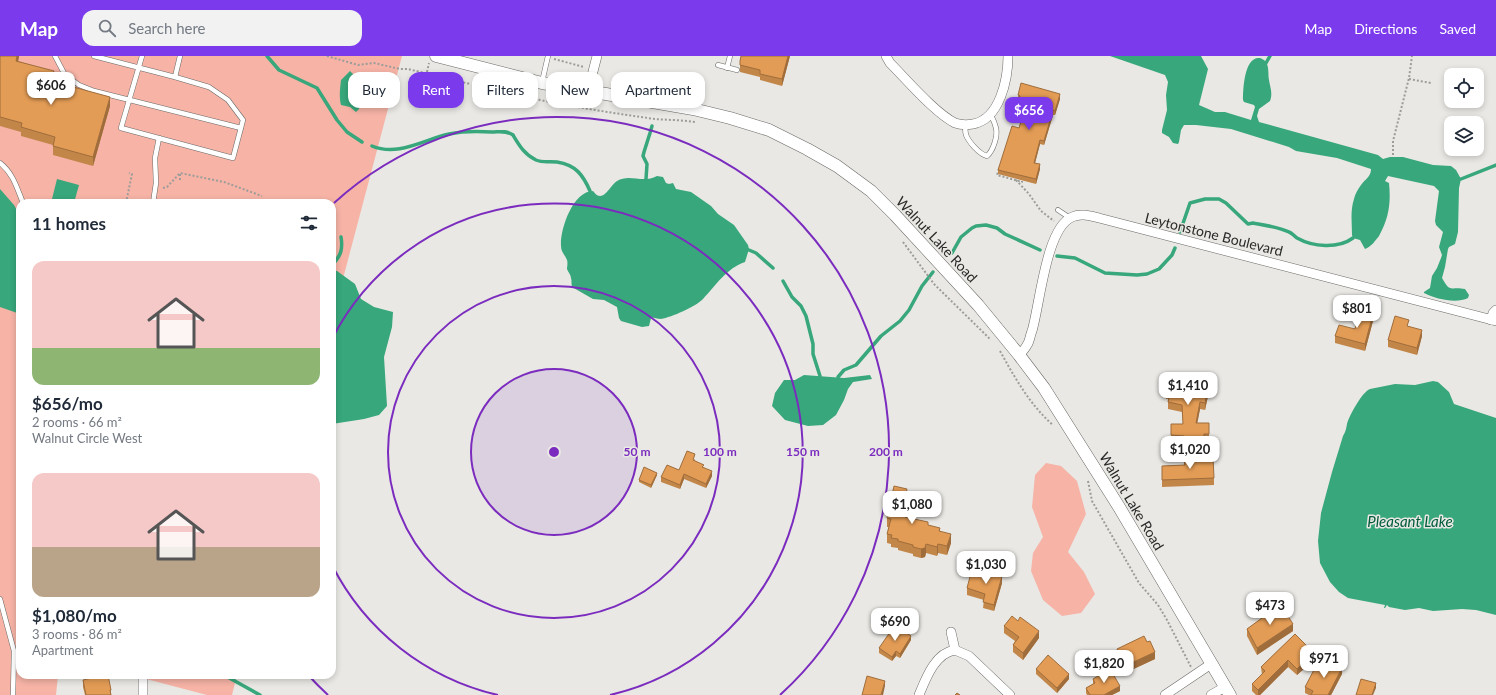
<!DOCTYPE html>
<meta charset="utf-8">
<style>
body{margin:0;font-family:Lato,sans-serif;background:#f2f2f3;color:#1f2937;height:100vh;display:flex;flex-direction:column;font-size:15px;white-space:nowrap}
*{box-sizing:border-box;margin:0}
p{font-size:13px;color:#747a83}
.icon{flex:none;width:22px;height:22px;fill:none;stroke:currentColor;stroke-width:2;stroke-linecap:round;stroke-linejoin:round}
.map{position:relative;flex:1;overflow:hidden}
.details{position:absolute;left:16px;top:143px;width:320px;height:480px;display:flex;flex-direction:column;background:#fff;border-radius:12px;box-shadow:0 2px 6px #0003}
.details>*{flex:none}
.guide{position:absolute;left:348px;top:16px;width:380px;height:36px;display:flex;gap:8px}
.buttons{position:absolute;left:1444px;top:12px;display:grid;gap:8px}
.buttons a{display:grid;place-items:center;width:40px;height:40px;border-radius:8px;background:#fff;box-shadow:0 2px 6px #0003;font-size:20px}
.price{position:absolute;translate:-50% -34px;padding:0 9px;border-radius:8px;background:#fff;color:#222;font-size:13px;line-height:26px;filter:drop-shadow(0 1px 2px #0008)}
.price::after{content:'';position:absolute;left:50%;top:24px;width:12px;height:9px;margin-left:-6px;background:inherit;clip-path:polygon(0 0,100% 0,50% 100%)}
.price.selected{background:#7c3aed;color:#fff}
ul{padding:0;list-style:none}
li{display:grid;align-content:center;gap:8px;height:212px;padding:0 16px}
li span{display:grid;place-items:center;height:124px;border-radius:12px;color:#555}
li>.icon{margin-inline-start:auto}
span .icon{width:72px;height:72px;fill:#fffc;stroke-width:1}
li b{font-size:17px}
h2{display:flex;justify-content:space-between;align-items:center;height:48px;padding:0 16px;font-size:17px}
.tag{padding:0 14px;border-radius:12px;background:#fff;box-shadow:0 2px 6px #0003;font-size:14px;line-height:36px}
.tag.selected{background:#7c3aed;color:#fff}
header{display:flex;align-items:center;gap:24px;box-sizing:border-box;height:56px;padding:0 20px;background:#7c3aed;color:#fff}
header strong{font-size:19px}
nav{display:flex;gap:22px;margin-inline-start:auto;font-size:14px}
.search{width:280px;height:36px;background:#f2f2f3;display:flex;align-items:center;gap:10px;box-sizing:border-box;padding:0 14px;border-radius:12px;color:#747a83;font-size:15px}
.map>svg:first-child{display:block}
</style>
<header>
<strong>Map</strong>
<div class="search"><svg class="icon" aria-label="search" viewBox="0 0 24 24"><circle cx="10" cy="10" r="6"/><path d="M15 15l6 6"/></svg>Search here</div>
<nav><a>Map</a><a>Directions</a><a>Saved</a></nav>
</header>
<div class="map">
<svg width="1496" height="639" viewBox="0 0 1496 639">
<rect width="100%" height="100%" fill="#e9e8e4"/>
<g fill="#f6b3a6">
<path d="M0,0H402L332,264V147H20V619H58L56,639H0Z"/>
<path d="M1046,407L1061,410L1077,425L1086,458L1068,496L1084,516L1095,538L1081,557L1062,560L1043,544L1031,515L1033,497L1043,481L1032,451L1035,419Z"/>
<path d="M131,619H237L232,639H207Z"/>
</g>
<g fill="#38a77b">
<path d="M1110,0H1201L1208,13L1199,49L1215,56H1225L1251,64L1255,51L1254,49L1244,46L1243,44C1243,34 1244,0 1260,2C1263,3 1266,5 1267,8C1269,13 1268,19 1269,24C1270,31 1273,37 1270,45L1259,53L1257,60L1259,66L1378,99L1383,103L1390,101H1403L1433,109L1451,110L1456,114L1461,123L1459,132L1458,176L1455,188L1449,191L1448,193L1445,211L1442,222C1451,238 1450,230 1465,233L1469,239L1468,242C1456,248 1436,243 1424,237V236L1430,232L1432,220L1437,212L1441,202L1442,199L1439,191L1443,176L1436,169L1435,165L1439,135L1434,130L1388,120L1385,125L1389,127C1391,147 1389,162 1379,180C1375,185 1371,191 1365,193L1360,184L1353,182L1352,179C1352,167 1350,155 1354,143C1355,138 1358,133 1361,129C1365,123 1371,121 1371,113L1337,102L1296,95L1289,91L1231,73L1196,69H1184L1181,74L1179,86L1178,88L1173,87L1169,81L1162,77V74L1167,54L1166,39L1168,26L1165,19Z"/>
<path d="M350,15L360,25L362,32L366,34L367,38L363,48L361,46L359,53L356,56L350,51L341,49C339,41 340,32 341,24Z"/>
<path d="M657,120L663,121L666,127L669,128L673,127L676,133L691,136L711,150L718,158L734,169L748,189L749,193L745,206C727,212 716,229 703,243C695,251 672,261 661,263C657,263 655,261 651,262L649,270L642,271L621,265L619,262L617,251L604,244L593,243L572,231C571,228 572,225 571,222C571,219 568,216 567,213C567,211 568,207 567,204C565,199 561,196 561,190C560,173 573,135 593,135C603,149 609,130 617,125C630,117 642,128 657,120Z"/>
<path d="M57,123L79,129L74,147H51Z"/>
<path d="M0,133L14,149L20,160V258L0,251Z"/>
<path d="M332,213L337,215L355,228L361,243L374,251L393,256L392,271L384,301L387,350L379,359L364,363L332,368Z"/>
<path d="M804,319L844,322L870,319L872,323L853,326L848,333L844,344L836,359L823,369L808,370L785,364L772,350L775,337L784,324H795Z"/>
<path d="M1433,325L1438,326L1449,336L1454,348L1496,362V559L1476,554L1462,553L1433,555L1419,552L1405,554L1389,551L1387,549L1385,552H1384L1385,549L1348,542L1339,536L1330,526L1320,507L1318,485L1321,457L1332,416L1343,380C1346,375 1346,373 1347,368C1349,360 1362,336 1370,333L1395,328L1415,329Z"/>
</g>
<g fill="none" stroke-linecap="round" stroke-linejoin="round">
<g stroke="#38a77b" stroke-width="3.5">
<path d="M267,0L279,14L317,32L337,64L347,76L362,86"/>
<path d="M1266,7L1270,0"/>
<path d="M372,90C398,101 423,84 449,78C463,75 477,75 492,76C499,76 506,74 513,79C519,89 524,98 536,104C543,107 549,105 557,106C576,109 583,119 590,135"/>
<path d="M646,123L647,108L643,100L644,96L650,77L652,70"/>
<path d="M1461,123L1496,109"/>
<path d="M1180,176L1190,147L1205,143H1219L1226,147L1248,168L1253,167C1264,169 1279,171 1289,176C1292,177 1294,180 1297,182C1313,191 1338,193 1353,182"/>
<path d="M749,194L756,197L773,212"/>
<path d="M952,197L961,181L972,172L976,170L986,169L997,172L1005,178L1040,194"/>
<path d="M1057,200L1075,202L1105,217L1137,219L1147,218L1159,213L1172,199L1175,192"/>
<path d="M332,209C341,200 343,193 341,181"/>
<path d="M783,225L792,241L801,250L806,260L813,288V298L820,320"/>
<path d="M838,321L844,314L856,309L881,280L900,265L909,254L922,230L933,216"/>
<path d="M224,619L260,639"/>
</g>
<g stroke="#6a6966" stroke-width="5.5">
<g id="lane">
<path d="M55,0L65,19L79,29L94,35L241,72"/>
<path d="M94,0L175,21L180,0"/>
<path d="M142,0L121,72L233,102L243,64L228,44L209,31L175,21"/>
<path d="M718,9L737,14"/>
<path d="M727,12L730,0"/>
<path d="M542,26L548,0"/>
<path d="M475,41L482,13"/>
<path d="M966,69C965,73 965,76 966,79C969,86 979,98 987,100C993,95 998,80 996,72C995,68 993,63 991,59"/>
<path d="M0,107C13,117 17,132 23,147"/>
<path d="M153,147L156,127L155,102L159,82"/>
<path d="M1058,154L1070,162"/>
<path d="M0,543L14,595L13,639"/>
</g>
</g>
<g stroke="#6a6966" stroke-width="10">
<g id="street">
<path d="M886,0L890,7C907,24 935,57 955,67C961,69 967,69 973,68C1000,63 1008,23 1008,0"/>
<path d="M588,35L597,0"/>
<path d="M1491,264L1493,257L1496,254"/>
<path d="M1019,299C1022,296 1025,293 1027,289C1030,285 1030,279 1032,275C1040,248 1046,172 1072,161C1081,157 1090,160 1099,162L1496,265"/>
<path d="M951,576L955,594"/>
<path d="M955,594L969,600L1010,639"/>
<path d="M143,639V619"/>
<path d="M919,639C926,622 935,597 955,594"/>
<path d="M1165,639L1211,608"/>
<path d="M1211,639L1225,631"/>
</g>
</g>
<g stroke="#6a6966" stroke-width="13">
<path id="secondary" d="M436,0L542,27L693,53L730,62L769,74L807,93L837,110L871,135L895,159L978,249L1019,299L1044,332L1119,451L1230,639"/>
</g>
<g stroke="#9c9c99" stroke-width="2" stroke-dasharray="2 2" stroke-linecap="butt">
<path d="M327,0L358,9L374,7L400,13H408L470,28"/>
<path d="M554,3L584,11"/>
<path d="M427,16L429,7"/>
<path d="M1409,23L1431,27"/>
<path d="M484,31C541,46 598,55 655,63C668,64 682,64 695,66"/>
<path d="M1393,99V85L1409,22L1412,0"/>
<path d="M999,113L997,119L1022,126V125"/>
<path d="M180,124V117"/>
<path d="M1016,124L1029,138L1041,155L1054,165"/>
<path d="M163,132L167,131L180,117L224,126L262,140"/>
<path d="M126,147L132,118L129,117"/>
<path d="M903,186L934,228L991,284"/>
<path d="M1000,295C1015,322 1030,349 1053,369"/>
<path d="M1088,425L1092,445L1139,527L1158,549L1167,564L1191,611"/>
</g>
<use href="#lane" stroke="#fff" stroke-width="4.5"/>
<use href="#street" stroke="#fff" stroke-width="9"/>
<use href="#secondary" stroke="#fff" stroke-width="12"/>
</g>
<g fill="#c38649">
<path d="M0,0H19L18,5L54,17L68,29L110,50L93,110L53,99V89L21,80V76L0,70Z"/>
<path d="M790,0L782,30L760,24V21L740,16V5Z"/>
<path d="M1018,39L1060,43L1055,59H1053L1044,89L1040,88L1035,107L1040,113L1036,128L998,118V114L1019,72L1023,60L1016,58V53L1019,44H1018Z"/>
<path d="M1373,265L1365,295L1335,287V280L1355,273Z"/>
<path d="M1409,270L1422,280L1417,299L1388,291V284Z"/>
<path d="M1203,332L1208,340L1205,354L1200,353L1197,367H1209V385H1204V390H1184V386H1171V368H1183L1182,356L1168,353V343H1166V336Z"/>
<path d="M695,403V405L704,412L712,420L706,432L684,423L680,433L661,426V421L679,414Z"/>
<path d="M1184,403L1214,422V429L1162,431V410L1184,409Z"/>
<path d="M657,419L651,432L639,426V424Z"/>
<path d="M907,442L904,456V459L906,461L928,469L940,475L951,487L947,499L938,497L937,500L926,497L925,501L921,502L913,500V498L898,494V492L891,491V488L887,487V478L889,471H887V462Z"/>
<path d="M1002,527L994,555L983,552L984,544L967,539V532Z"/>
<path d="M1261,560L1293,575L1257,599L1247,580V573L1261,563Z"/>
<path d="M1004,570L1039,582L1023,604L1013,596V589L1015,585L1004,577Z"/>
<path d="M1295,578L1312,602L1306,608V611L1297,619L1288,611L1260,639H1256L1252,635V628L1262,619L1261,611Z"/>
<path d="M911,584L900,602L896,600L892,605L879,597V592Z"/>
<path d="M1117,593L1155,603L1125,617L1117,600Z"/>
<path d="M1036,613L1069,623L1057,637L1036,618Z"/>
<path d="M1323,613L1342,618L1331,639H1309L1305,637V631Z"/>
<path d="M1093,623L1120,635L1112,639H1087L1086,637V632L1093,628Z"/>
<path d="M83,624L111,634V639H85L83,631Z"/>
</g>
<g fill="#9f6d3c">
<path d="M17,0H19V1L16,14V5Z"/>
<path d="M788,0H790L782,30V23Z"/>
<path d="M68,21V30L66,29Z"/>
<path d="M1060,38V43L1055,59V55Z"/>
<path d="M110,41V50L93,110V101Z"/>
<path d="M1053,54V59L1044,89V85Z"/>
<path d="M1040,84V88L1034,111V107Z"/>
<path d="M1040,108V113L1036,128V123Z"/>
<path d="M1373,258V265L1365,295V288Z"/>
<path d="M1422,274V280L1417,299V292Z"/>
<path d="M1208,333V340L1205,354V347Z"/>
<path d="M1200,346V353L1196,374V367Z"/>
<path d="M712,415V420L706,432V428Z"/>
<path d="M657,417V419L651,432V429Z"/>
<path d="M684,418V423L680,433V429Z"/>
<path d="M907,433V442L904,456V463L903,454Z"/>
<path d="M951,478V487L947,499V490Z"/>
<path d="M926,488V497L925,501L921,502V493Z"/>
<path d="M938,488V497L937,500V491Z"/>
<path d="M1002,520V527L994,555V549Z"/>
<path d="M1293,568V575L1257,599V592Z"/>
<path d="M1039,575V582L1023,604V597Z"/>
<path d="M911,580V584L900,602V598Z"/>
<path d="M896,595V600L892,605V601Z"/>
<path d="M1312,595V602L1306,608V611L1297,619V613L1304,603Z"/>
<path d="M1155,596V603L1125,617V610Z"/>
<path d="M1288,604V611L1260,639H1258V634Z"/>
<path d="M1342,612V618L1331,639H1328Z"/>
<path d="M1069,618V623L1057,637V632Z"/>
<path d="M885,625V630L883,639H881Z"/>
<path d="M1376,627V632L1373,639H1372Z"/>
<path d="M1120,630V635L1112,639H1104Z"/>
</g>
<g fill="#e39c55" stroke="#9f6d3c">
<path d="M0,0H17L16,5L54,15L53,17L68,21L66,29L110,41L93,101L53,90L55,81L21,71L22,67L0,61Z"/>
<path d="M741,0H788L782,23L760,18V14L740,9V5Z"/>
<path d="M1021,27L1060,38L1055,55L1053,54L1044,85L1040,84L1034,107L1040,108L1036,123L998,114L1012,70L1019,72L1024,55L1016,53L1020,40L1018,39Z"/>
<path d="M1360,255L1373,258L1365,288L1335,280L1339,269L1355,273Z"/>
<path d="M1395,260L1409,264L1407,270L1422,274L1417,292L1388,284Z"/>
<path d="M1170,319L1203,325L1201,332L1208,333L1205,347L1200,346L1196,367H1209V378H1204V383H1184V380L1171,379V368H1183L1182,349L1168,346L1170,337L1166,336Z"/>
<path d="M687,395L695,398L693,404L704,409L702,411L712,415L706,428L684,418L680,429L661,421L667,409L679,414Z"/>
<path d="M1213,401L1214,422L1162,424V410L1185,409L1184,403Z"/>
<path d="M644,411L657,417L651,429L639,424Z"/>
<path d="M894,430L907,433L903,454H904L903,459H906L905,461L928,466V469L940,472L939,475L951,478L947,490L938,488L937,491L926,488L925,492L921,493L913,491V489L898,485V483L891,482L892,479L887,478L891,463L887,462Z"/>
<path d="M980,514L1002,520L994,549L983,546L985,538L967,532L971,517L978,519Z"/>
<path d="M1280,548L1293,568L1257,592L1247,573L1262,562L1261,560Z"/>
<path d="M1012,560L1018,565L1020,561L1039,575L1023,597L1013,589L1019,581L1004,570Z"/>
<path d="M895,569L911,580L900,598L896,595L892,601L879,592Z"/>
<path d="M1295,578L1312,595L1304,603L1306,604L1297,613L1288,604L1258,634L1252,628L1265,615L1261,611Z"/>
<path d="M1144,580L1147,586L1150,585L1155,596L1125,610L1117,593Z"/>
<path d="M1048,599L1069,618L1057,632L1036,613Z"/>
<path d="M1328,604L1342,612L1328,639H1329H1311L1313,635L1305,631L1316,610L1323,613Z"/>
<path d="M1110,613L1120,630L1104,639H1090L1086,632L1095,627L1093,623Z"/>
<path d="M105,619H108L111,634H110L111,639H86L83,624Z"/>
<path d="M867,620L885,625L881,639H862Z"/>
<path d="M1361,623L1376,627L1372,639H1356Z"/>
<path d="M957,637L960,639H955Z"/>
</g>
<circle cx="554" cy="396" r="83" fill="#7b2cbf" fill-opacity=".12"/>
<g fill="none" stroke="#7b2cbf" stroke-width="2">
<circle cx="554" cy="396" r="83"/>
<circle cx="554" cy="396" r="166"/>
<path d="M498 639A249 249 0 0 1 332 509M332 283A249 249 0 1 1 610 639"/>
<path d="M328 639A332 332 0 0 1 309 620M334 147A332 332 0 0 1 780 639"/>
</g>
<g text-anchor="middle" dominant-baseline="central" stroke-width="3" stroke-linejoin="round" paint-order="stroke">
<g font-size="14" fill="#2a2a29" stroke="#e9e8e4">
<text transform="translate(1214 178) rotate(14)">Leytonstone Boulevard</text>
<text transform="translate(937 183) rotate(47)">Walnut Lake Road</text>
<text transform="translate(1132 445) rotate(59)">Walnut Lake Road</text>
</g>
<g font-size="15" font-style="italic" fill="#005b3d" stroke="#e9e8e4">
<text x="1410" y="465">Pleasant Lake</text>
</g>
</g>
<circle cx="554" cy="396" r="6" fill="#7b2cbf" stroke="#e9e8e4" stroke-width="2"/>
<g font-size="12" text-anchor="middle" font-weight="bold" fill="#7b2cbf" stroke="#e9e8e4" stroke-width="3" stroke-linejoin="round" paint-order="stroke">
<text x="637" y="400">50 m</text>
<text x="720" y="400">100 m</text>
<text x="803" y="400">150 m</text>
<text x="886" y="400">200 m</text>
</g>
</svg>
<div class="buttons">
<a><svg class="icon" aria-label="locate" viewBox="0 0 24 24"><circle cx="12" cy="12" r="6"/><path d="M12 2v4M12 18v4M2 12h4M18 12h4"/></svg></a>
<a><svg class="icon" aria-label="layers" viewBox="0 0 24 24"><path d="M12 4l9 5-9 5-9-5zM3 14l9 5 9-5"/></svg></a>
</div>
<b class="price" style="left:51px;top:50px">$606</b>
<b class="price selected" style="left:1029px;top:75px">$656</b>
<b class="price" style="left:1357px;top:273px">$801</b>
<b class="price" style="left:1188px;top:350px">$1,410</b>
<b class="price" style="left:1190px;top:414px">$1,020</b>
<b class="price" style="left:912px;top:469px">$1,080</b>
<b class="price" style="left:986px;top:529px">$1,030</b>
<b class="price" style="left:1270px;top:570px">$473</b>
<b class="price" style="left:895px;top:586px">$690</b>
<b class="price" style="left:1324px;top:623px">$971</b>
<b class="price" style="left:1104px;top:628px">$1,820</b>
<div class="guide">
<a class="tag">Buy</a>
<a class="tag selected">Rent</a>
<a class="tag">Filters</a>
<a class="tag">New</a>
<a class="tag">Apartment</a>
</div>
<section class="details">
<h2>11 homes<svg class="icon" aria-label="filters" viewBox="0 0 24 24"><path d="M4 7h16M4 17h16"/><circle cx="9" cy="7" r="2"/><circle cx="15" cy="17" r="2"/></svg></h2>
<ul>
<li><span style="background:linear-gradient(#f6c9c9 70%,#8fb573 0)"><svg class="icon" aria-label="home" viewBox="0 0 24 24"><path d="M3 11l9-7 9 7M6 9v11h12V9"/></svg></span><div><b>$656/mo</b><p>2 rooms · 66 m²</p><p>Walnut Circle West</p></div></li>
<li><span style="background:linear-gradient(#f6c9c9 60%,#b9a48a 0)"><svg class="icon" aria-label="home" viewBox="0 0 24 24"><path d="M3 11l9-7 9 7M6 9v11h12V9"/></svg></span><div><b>$1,080/mo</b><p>3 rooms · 86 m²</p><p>Apartment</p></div></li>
</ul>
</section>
</div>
